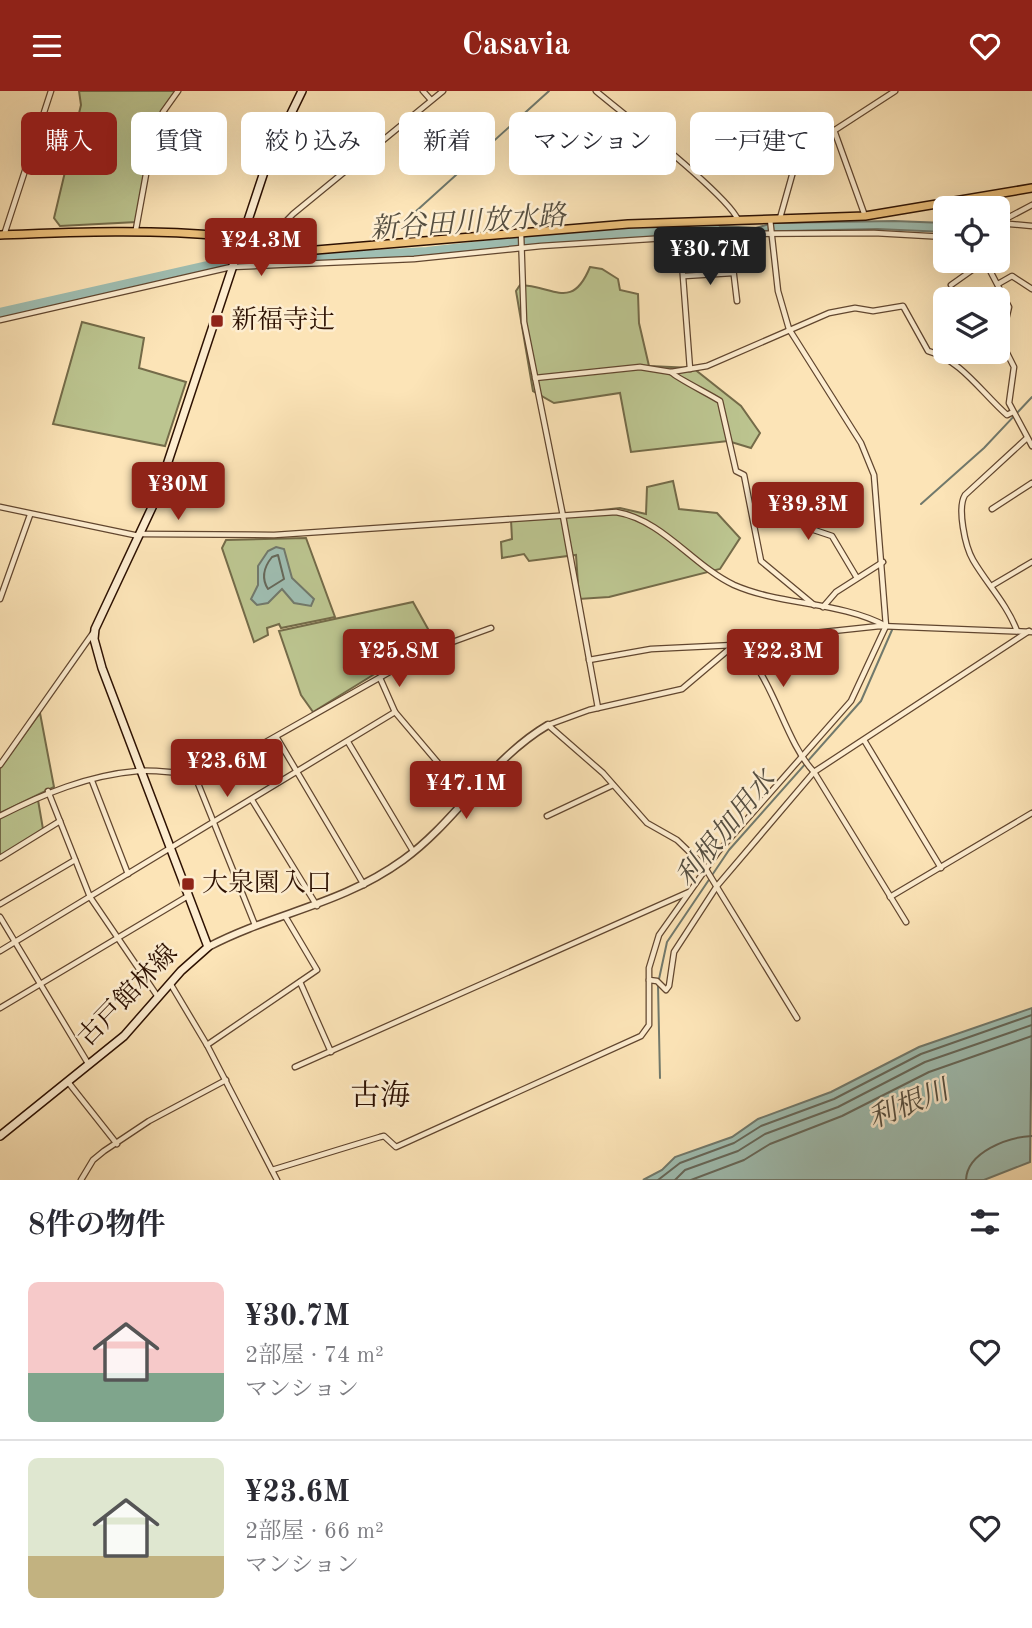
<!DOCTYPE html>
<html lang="ja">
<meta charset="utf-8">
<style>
body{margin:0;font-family:"Old Standard TT","Noto Serif JP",serif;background:#f2f2f3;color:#2b2b33;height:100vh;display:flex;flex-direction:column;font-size:26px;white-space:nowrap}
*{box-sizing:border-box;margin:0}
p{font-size:23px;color:#7c7c81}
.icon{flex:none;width:38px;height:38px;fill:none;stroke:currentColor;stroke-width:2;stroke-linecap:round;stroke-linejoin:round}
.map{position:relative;height:1089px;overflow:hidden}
.panel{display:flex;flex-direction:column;background:#fff;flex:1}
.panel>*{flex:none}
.hud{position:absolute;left:21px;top:21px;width:990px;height:63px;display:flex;gap:14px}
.fabs{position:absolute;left:933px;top:105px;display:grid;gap:14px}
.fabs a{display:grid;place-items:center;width:77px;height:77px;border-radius:10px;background:#fff;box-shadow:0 7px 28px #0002;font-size:35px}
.price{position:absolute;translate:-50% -60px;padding:0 16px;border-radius:7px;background:#8f2418;color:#fff;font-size:23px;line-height:46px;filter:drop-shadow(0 2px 4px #0008)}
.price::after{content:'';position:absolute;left:50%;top:42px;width:21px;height:16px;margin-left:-10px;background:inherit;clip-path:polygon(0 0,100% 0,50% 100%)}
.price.current{background:#222;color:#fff}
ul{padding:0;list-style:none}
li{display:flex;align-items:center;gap:21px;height:175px;padding:0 28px}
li+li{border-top:2px solid #e1e1e2}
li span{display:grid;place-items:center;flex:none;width:196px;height:140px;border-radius:10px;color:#555}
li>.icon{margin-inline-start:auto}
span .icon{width:84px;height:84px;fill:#fffc;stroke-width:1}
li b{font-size:30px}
h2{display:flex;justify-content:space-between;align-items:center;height:84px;padding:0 28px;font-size:30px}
.tag{padding:0 24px;border-radius:10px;background:#fff;box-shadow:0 7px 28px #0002;font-size:24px;line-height:63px}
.tag.current{background:#8f2418;color:#fff}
header{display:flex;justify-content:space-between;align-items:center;height:91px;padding:0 28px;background:#8f2418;color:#fff;font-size:32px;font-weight:700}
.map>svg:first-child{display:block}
</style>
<header><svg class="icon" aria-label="menu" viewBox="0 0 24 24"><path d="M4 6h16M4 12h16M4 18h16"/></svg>Casavia<svg class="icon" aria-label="heart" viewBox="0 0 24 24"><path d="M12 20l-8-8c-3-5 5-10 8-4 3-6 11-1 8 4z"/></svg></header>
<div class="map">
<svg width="1032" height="1089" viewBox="0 0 1032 1089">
<rect width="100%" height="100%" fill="#fce4b7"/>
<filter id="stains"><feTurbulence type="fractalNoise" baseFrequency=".00286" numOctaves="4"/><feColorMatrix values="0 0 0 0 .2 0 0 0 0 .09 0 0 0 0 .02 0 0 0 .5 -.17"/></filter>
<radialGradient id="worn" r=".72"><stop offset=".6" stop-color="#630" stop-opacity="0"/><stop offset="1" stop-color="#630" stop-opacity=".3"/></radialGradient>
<g fill="#bcc590" stroke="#746b49" stroke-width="2">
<path d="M79,0H176L152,50L137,131L60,135L54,127L81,14Z"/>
<path d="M590,176L602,178L618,188L620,199L638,203L639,232L649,275L693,277L741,315L760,342L751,357L728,350L631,361L620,302L554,312L533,300L516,200L520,194C554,195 572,220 590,176Z"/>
<path d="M82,231L144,247L139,277L186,291L165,355L53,333Z"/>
<path d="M673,390L679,418L717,422L740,447L720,478L609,506L579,508L576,464L529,470L524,463L502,467L501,451L512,448L511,429L620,417L646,423L647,396Z"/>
<path d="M306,447L335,526L281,537L279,533L267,537L268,544L254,551L222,457L226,449Z"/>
<path d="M413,511L433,547L313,621L301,604L279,540Z"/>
<path d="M40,622L54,696L0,722V677Z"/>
<path d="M38,709L43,738L0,767V725Z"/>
</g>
<g fill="#9fbeb2" stroke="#71796c" stroke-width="2">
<path d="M894,130L945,132V141L877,138L694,142V133L716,132L720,135L756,137L773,132Z"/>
<path d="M276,456L284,458L292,487L314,508L311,515L294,512L282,498L268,512L257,514L251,508L258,494V475L268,460Z"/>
<path d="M1032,917L1030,1071L984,1089H643L662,1079L675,1066L732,1046L758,1028L831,1001L919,956Z"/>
</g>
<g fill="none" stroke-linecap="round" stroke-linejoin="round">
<g stroke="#66685a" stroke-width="2">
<path d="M278,464L284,488L268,498C261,487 264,476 272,466Z"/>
<path d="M658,1089L680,1072L734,1052L761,1035L834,1008L921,963L1032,924"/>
<path d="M675,1089L685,1079L738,1060L765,1043L838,1016L925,971L1032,934"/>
<path d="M691,1089L744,1069L770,1053L842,1025L929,981L1032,945"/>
<path d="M966,1089C967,1061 1008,1046 1032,1045"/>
</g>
<g stroke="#71796c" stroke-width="2">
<path d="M405,148L407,132L414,122L549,0"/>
<path d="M921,413L984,357L1032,306"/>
<path d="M659,888L667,851L729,759L861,610L892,539"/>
<path d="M658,894L660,987"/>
</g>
<path stroke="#9fbeb2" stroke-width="10" d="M0,222L243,167L298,168L427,161L517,151L707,137"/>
<g stroke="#61462f" stroke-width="7">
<g id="minor">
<path d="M423,0L431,9"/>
<path d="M596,0C622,22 729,105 738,129"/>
<path d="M834,39L865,125"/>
<path d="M780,127L798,63L895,0"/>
<path d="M998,132L1032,114"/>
<path d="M998,132L1032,135"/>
<path d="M136,138L153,45L163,21L178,0"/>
<path d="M521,142L524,231L563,425L598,617"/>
<path d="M729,143L737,210"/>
<path d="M4,144L51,0"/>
<path d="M703,144L709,184"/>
<path d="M680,146L690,278"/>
<path d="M263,154L293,123L443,0"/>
<path d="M985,170L1009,216L1001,250L1014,276L1009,312L1032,355"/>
<path d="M684,185L733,182"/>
<path d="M998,193L1012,185L1032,198"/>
<path d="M951,194L985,170"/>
<path d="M0,229L231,176L414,168L541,155L729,143L874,142L945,146"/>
<path d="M671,281C673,285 711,304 720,310L736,380L744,384L761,470L814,514"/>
<path d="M535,287L640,276L671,281L707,275L829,222L855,217L873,220L903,215L928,260C961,269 981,301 1007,324L1013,321"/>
<path d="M780,396L811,438L832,445L857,487"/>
<path d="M0,416L139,445"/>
<path d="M992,418L1032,392"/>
<path d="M140,443L274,444L616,421C663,429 692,474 734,494C782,515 839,510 886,535"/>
<path d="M993,494L1032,471"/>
<path d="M0,508L30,424"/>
<path d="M823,516L836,501L883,471"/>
<path d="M1017,540C1007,513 987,493 973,469C965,455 957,417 965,404L1027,347"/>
<path d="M734,554L682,598L589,619L548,634L603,682L647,732L677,749L704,775L797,927"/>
<path d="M735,554C772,577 782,647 814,681L906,831"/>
<path d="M589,569L651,558L734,554L767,547L880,535L1032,541"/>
<path d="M380,587L395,621L467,706"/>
<path d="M277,647L364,794"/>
<path d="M864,649L941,777"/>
<path d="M348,651L413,760"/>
<path d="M0,674L93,542"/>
<path d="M195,685L255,834"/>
<path d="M92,690L128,783"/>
<path d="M48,700L90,806L158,906"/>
<path d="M252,709L317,815"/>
<path d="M0,725C43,703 89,684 138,680C168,678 185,687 218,678L425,561L491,537"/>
<path d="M547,725L613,694"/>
<path d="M0,767L60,730"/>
<path d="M890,806L1032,722"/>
<path d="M0,813L75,769"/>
<path d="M0,826L89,974"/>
<path d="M0,860L395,621"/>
<path d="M649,889L657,890L666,899L669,895L674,861L717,795L814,681L1029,540"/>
<path d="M300,891L331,961"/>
<path d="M170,892L207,954L277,1089"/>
<path d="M0,917L188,805"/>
<path d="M207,954L317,879L285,825"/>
<path d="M295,976L689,801"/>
<path d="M68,991L117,1053"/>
<path d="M272,1079L380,1046L384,1045L396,1056L641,945L649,934V877L659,844L718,761L851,610L886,535L874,384L861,352L789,238L778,200L770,128"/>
<path d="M81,1089L93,1069L104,1060L149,1030L226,989"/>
</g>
</g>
<g stroke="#61462f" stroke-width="9">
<path id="tertiary" d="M208,856C275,821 339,815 403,769C457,730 490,668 548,634"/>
</g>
<g stroke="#2d1102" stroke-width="10">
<path id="secondary" d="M0,1045L124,945L181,880L208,856L102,577L94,548L95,538L155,410L267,72L302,0"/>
</g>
<g stroke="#2d1102" stroke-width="10">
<path id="primary" d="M0,144C77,141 149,138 226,145C254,147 274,161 304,160L628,133L865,125L1032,97"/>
</g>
<use href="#minor" stroke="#fdedd0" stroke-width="4.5"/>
<use href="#tertiary" stroke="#fdedd0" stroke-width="6"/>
<use href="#secondary" stroke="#fdedd0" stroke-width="7"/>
<use href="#primary" stroke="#eec27c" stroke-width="7"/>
</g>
<g fill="#8f2418" stroke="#fdedd0" stroke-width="2.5">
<rect x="210" y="223" width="14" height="14" rx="3.5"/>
<rect x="181" y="786" width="14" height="14" rx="3.5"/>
</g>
<g text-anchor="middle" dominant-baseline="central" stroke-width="5" stroke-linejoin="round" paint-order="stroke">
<g font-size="26" fill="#2d1102" stroke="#fdedd0" text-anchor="start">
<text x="231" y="230">新福寺辻</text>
<text x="202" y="793">大泉園入口</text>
</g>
<g font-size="26" fill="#2d1102" stroke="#fdedd0">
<text transform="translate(128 905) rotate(-46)">古戸館林線</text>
</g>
<g font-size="28" font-style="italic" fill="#554e40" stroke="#fdedd0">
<text transform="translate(468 133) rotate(-4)">新谷田川放水路</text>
<text transform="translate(727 739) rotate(-51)">利根加用水</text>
<text transform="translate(909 1015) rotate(-22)">利根川</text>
</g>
<g font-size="30" fill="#2d1102" stroke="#fdedd0">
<text x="380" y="1006">古海</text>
</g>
</g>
<rect width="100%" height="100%" filter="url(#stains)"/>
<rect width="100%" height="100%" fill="url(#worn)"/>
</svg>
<div class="fabs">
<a><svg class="icon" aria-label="locate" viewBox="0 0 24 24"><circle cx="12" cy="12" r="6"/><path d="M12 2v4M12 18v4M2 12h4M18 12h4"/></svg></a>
<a><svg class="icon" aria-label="layers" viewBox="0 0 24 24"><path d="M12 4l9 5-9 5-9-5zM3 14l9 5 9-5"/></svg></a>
</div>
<b class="price" style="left:261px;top:187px">¥24.3M</b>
<b class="price current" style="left:710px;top:196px">¥30.7M</b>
<b class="price" style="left:178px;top:431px">¥30M</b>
<b class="price" style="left:808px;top:451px">¥39.3M</b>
<b class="price" style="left:399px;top:598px">¥25.8M</b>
<b class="price" style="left:783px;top:598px">¥22.3M</b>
<b class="price" style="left:227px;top:708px">¥23.6M</b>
<b class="price" style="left:466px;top:730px">¥47.1M</b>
<div class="hud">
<a class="tag current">購入</a>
<a class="tag">賃貸</a>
<a class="tag">絞り込み</a>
<a class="tag">新着</a>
<a class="tag">マンション</a>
<a class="tag">一戸建て</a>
</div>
</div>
<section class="panel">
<h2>8件の物件<svg class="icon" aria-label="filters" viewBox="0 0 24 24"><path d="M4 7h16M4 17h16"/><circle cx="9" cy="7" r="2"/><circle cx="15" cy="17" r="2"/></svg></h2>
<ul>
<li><span style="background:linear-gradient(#f6c9c9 65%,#7fa58c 0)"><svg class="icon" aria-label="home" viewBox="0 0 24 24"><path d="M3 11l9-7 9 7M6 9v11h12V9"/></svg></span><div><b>¥30.7M</b><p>2部屋 · 74 m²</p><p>マンション</p></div><svg class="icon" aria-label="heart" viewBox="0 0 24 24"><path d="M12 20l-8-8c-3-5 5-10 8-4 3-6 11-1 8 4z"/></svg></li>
<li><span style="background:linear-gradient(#dfe7d0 70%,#c2b280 0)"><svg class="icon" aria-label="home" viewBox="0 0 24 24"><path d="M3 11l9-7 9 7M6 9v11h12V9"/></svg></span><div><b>¥23.6M</b><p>2部屋 · 66 m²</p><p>マンション</p></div><svg class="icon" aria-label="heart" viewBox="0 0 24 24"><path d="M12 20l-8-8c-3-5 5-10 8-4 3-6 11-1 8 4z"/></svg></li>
</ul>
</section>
